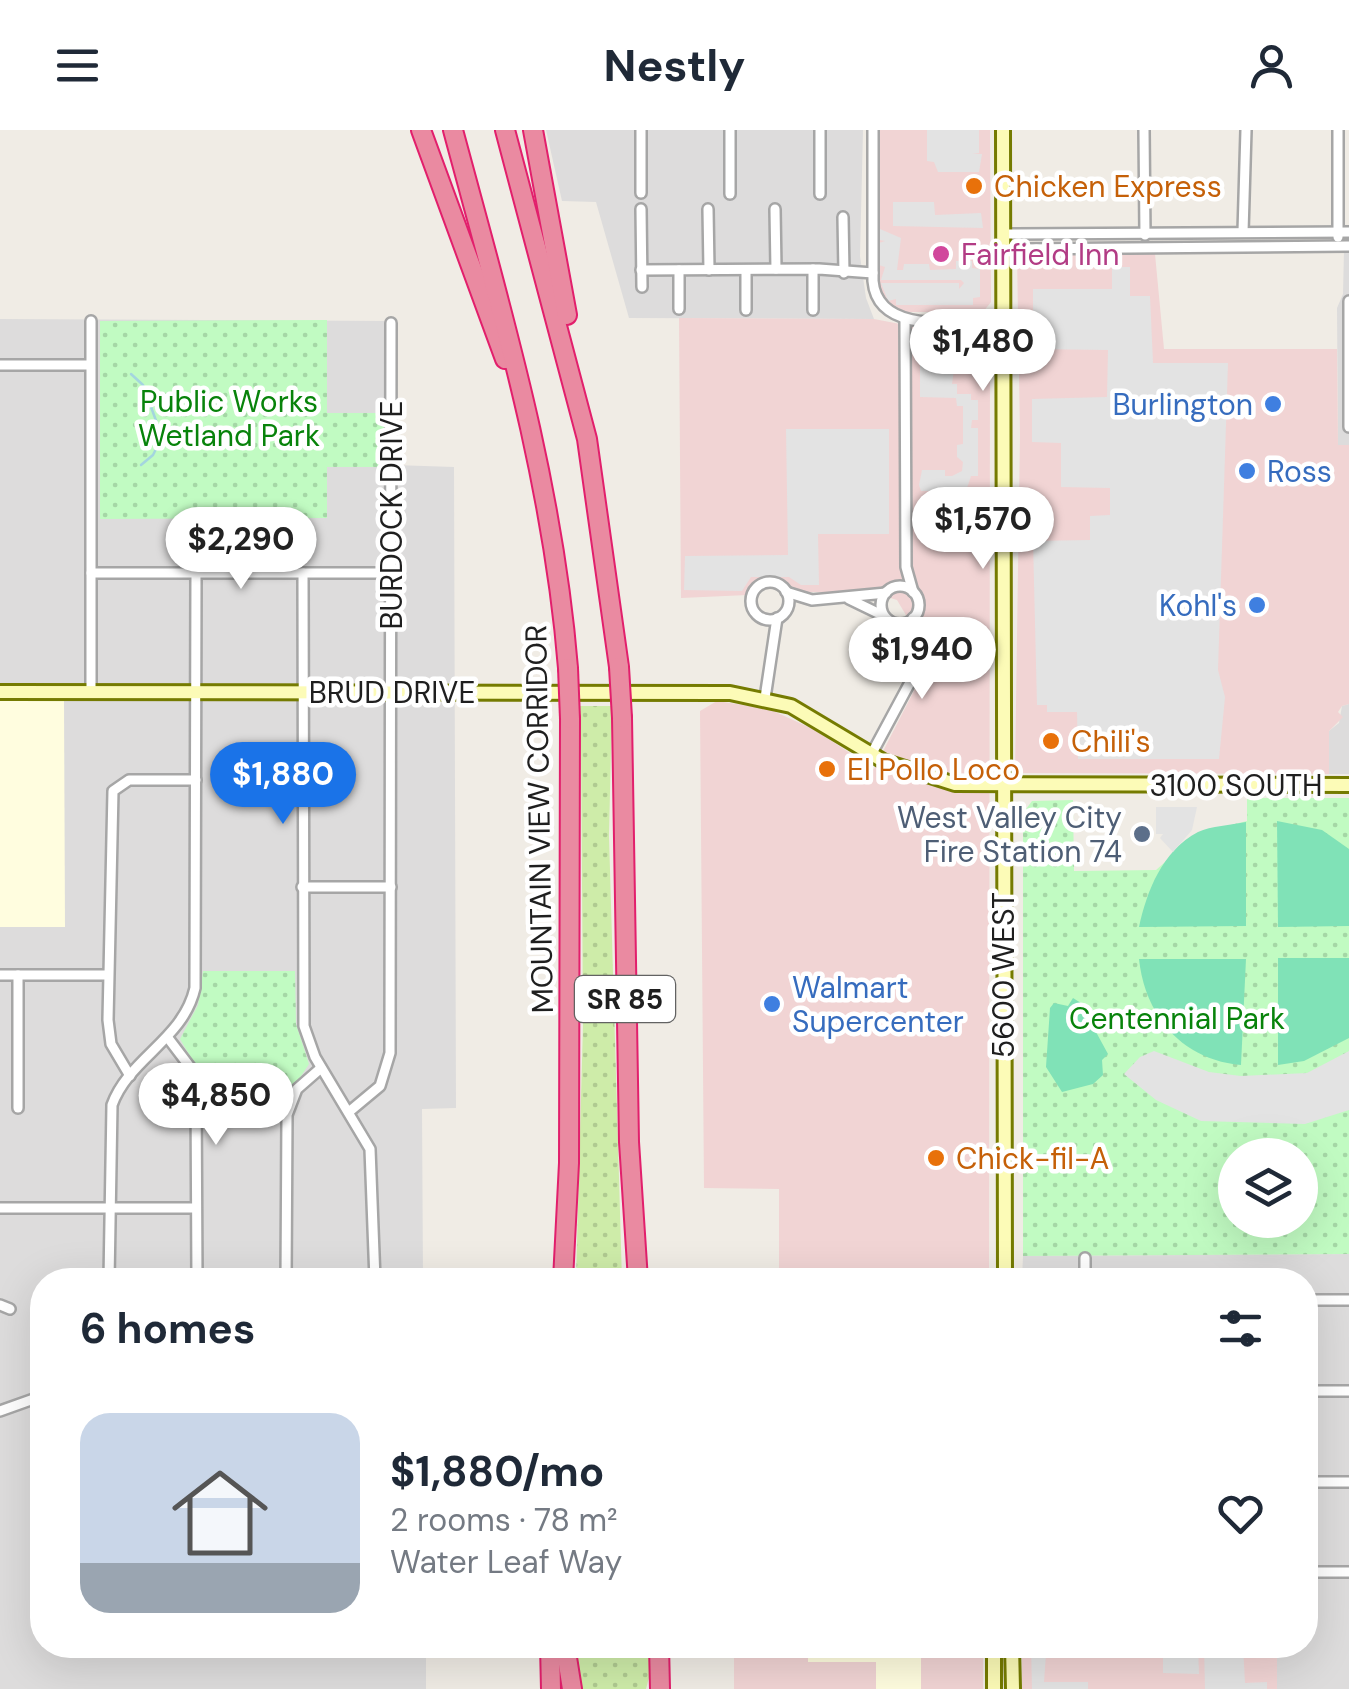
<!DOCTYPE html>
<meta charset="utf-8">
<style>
body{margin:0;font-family:"DM Sans",sans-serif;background:#f6f6f7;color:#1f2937;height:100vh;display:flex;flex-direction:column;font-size:38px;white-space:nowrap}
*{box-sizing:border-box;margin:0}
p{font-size:32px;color:#747a83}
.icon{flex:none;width:55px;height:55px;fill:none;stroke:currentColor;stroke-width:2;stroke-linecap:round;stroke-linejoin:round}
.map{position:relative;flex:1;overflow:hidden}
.sheet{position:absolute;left:30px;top:1138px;width:1288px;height:390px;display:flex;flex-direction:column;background:#fff;border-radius:40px;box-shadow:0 10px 40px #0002}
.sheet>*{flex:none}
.buttons{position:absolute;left:1218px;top:1008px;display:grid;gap:20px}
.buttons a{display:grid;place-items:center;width:100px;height:100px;border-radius:50%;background:#fff;box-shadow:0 10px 40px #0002;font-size:50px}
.price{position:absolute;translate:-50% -85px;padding:0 22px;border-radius:35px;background:#fff;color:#222;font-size:32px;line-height:65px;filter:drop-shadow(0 2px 5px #0008)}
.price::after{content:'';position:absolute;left:50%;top:60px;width:30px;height:22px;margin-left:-15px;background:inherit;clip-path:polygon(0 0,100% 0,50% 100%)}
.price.active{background:#1a73e8;color:#fff}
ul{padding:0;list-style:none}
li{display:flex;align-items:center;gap:30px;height:250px;padding:0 50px}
li span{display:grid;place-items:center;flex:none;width:280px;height:200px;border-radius:30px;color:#555}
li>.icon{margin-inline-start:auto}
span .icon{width:120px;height:120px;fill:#fffc;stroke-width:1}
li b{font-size:42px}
h2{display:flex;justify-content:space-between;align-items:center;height:120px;padding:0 50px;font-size:42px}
header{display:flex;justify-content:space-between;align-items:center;height:130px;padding:0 50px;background:#fff;font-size:45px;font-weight:700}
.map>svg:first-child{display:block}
</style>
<header><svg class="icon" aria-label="menu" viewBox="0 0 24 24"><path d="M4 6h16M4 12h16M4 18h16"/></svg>Nestly<svg class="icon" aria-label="person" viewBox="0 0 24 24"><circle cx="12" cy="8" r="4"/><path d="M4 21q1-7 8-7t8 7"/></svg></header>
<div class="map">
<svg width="1349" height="1559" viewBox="0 0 1349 1559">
<defs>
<pattern id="grass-dots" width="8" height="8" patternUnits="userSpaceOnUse" patternTransform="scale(2.5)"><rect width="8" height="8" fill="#ceeca9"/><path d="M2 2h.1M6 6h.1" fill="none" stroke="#b0ca91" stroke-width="1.8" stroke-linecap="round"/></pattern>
<pattern id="park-dots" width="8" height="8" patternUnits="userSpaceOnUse" patternTransform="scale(2.5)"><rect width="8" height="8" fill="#c1fbc2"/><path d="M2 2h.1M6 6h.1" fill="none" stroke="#a5d7a6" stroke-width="1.8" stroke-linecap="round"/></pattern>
</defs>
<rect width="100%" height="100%" fill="#f0ece5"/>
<g fill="#dddcdc">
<path d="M546,0H863L860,126L866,168L874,189L629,188L596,72L562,71Z"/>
<path d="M1344,120H1349V315L1338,316L1337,178L1343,164Z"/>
<path d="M0,189L389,191L394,335L454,337L456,978L422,979L423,1150H42V1515H426V1559H0Z"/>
<path d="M1349,574V644H1329V601L1339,593L1342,576Z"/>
<path d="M1349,1124V1559H1277V1515H1305V1150H1022L1023,1126Z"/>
</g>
<g fill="#f1d4d4">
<path d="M877,0H990L991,172L983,182H903L888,176L877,158Z"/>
<path d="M1031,122L1155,124L1164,219H1337L1338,315H1349V574L1342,576L1338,582L1343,587L1329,601V644L1015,643L1020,305L1017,124Z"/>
<path d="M679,188L874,189L921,198H983L990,206L989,1150H779V1059L704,1058L700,581L717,571L769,579L815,600L874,639L920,549L922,512L897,470L871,462H801L778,448L759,449L747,465L681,468Z"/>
<path d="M757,1515H983V1559H734V1524L756,1523Z"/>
<rect x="1022" y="1515" width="255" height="44"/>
</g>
<g fill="#fffddf">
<path d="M0,571H64L65,797H0Z"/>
<path d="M808,1515H921V1559H876V1532H808Z"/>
</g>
<g fill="url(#grass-dots)">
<path d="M576,576H612L609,706L622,1150H576L583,894L581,610L576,604Z"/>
<path d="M575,1515H651L652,1536L646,1559H578Z"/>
</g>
<g fill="url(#park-dots)" fill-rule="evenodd">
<path d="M327,190V283H386V337H327V388L100,389V191Z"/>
<path d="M1247,668H1349V1124L1023,1126V683L1032,671L1073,670L1074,741L1156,740L1198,703L1247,691ZM1235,1025H1300V1090H1235Z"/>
<path d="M203,841H295L296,894L309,934L284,972H205L200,943L180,909L198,875Z"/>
</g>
<g fill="#80e2b7">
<path d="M1277,691L1322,700L1349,719V796L1278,797Z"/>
<path d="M1246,692V796L1139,797C1147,761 1162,721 1198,702C1211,696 1231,695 1246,692Z"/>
<path d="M1278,828H1349V908L1304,931L1278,935Z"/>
<path d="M1139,829H1246L1241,935C1182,930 1145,886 1139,829Z"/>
<path d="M1073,868L1100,885L1096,902L1108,924L1102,930L1103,945L1093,954L1062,962L1046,937L1050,878L1054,873L1068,876Z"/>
</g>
<g fill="#e3e3e3">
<path d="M927,0H979V23L972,24H982L979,42H938L934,32L927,31Z"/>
<path d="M893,72H934L935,85L981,83L983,98L893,96Z"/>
<path d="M880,99L901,108L897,140H903L904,134H929L930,140L956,139V131H972V138L980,139V167L973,168V175H896V169L888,171L881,153H959V159L964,153L961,150H881L885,137L879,135V113L885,111L880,110Z"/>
<path d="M1112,137H1130V166H1150L1153,233H1228L1218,540L1225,567L1219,629H1078L1077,582H1047V575H1037L1033,411L1090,410V386L1110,385V358L1061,357V313L1032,312V269L1107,267L1108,220L1033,219V159H1112Z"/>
<path d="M929,205H940V212L957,218L952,254H957V264H971V270H978V290H972L971,298H978V346H971L966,361H921L919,355L922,340H945V346H952L962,341L963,332L957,327V315L963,314V276H957L956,268L920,267V216H927Z"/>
<path d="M786,299H889V404H818L819,455H801L789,447H751L742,461L684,460L685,426L788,425Z"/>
<path d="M1156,677H1197L1192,700L1173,722L1160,708L1163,704H1156Z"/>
<path d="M1154,921L1209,942L1241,946L1307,943L1349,921V980L1305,994L1201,991L1156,970L1124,944L1140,927Z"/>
<path d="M1031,1515H1095L1094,1524L1046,1525L1044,1552H1088V1559H1032Z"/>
<path d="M1163,1515H1198L1199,1544L1163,1543Z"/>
<path d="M1204,1515H1243L1245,1553L1267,1552V1559H1205Z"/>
</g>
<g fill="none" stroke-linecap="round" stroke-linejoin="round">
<path stroke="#a4d5df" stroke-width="2.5" d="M131,244L143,255L162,307L153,325L141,335"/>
<g stroke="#a6a6a6" stroke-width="14">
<g id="street">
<path d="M641,0V63"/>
<path d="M730,0V64"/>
<path d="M820,0V64"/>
<path d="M873,0V151C878,208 964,190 1004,190"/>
<path d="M1144,0L1145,105"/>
<path d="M1338,0V107"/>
<path d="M641,79L642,157"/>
<path d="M708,79L709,140"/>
<path d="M775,79L776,139"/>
<path d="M843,87L844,143"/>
<path d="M1243,102L1246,0"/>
<path d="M1003,104L1349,102"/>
<path d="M1003,119L1349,116"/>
<path d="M641,140L819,139L873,143"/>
<path d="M679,140V179"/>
<path d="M746,140V180"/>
<path d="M1349,171V297"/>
<path d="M813,180V139"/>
<path d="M905,190L906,437L913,462"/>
<path d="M91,191V562"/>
<path d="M0,235H90"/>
<path d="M91,443H392"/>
<path d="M303,443L304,896L315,927L370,1019L375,1150"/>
<circle cx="770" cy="471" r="19"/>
<circle cx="900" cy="475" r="19"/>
<path d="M786,462L812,470L886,463"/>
<path d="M849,469L882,485"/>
<path d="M765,568L777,488"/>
<path d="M871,625L914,545L913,488"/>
<path d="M302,757H391"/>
<path d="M0,845H108"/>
<path d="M18,845V978"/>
<path d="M168,908L190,937L196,959L197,1150"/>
<path d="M130,946L111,914L108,890L113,661L129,650H196"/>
<path d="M350,981L380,956L390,923L391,193"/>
<path d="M0,1078H196"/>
<path d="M1085,1128V1150"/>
<path d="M109,1150L112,975C129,928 183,910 195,858L196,442"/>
<path d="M286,1150L287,985L297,959L321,938"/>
<path d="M1305,1170H1349"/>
<path d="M0,1175L10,1179"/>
<path d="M1305,1261H1349"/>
<path d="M0,1281L42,1266"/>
<path d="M1305,1352H1349"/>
<path d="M1305,1442H1349"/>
</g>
</g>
<g stroke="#757b01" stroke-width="18">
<g id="secondary">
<path d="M1003,0L1005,1150"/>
<path d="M0,562L730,563L791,576L883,631L955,654L1349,655"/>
<path d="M994,1515V1559"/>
<path d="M1012,1515L1013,1559"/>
</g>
</g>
<g stroke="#e21f6c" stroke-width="22">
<g id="highway">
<path d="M421,0L505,229"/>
<path d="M453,0C501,179 553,352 568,538"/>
<path d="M505,0L587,309L619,537"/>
<path d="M533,0L567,185"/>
<path d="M622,588L629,1012L638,1150"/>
<path d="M563,1150L569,1033L570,589"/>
<path d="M550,1515L551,1559"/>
<path d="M565,1515L572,1559"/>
<path d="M659,1515L660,1559"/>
</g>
</g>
<use href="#street" stroke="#fff" stroke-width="9"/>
<use href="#secondary" stroke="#fcfbb7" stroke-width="12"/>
<use href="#highway" stroke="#ea8aa1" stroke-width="18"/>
<g stroke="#e21f6c" stroke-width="22" stroke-linecap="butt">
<g id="highway-bridge">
<path d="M619,537L622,588"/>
<path d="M568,538L570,589"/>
</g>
</g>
<use href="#highway-bridge" stroke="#ea8aa1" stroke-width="18"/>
</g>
<g fill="#e8710a" stroke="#fff" stroke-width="4">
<circle cx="974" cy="56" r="10"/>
<circle cx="1051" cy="611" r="10"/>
<circle cx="827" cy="639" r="10"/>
<circle cx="936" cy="1028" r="10"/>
</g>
<circle fill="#d1479c" stroke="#fff" stroke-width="4" cx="941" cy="124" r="10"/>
<g fill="#3f7fe0" stroke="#fff" stroke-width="4">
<circle cx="1273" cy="274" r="10"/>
<circle cx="1247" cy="341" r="10"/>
<circle cx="1257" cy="475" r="10"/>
<circle cx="772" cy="874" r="10"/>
</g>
<circle fill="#5c6f8a" stroke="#fff" stroke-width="4" cx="1142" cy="704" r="10"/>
<g text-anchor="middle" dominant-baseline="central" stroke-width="9" stroke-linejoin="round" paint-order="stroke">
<rect fill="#fff" stroke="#626262" stroke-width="2.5" x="575" y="846" width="100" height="46" rx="8"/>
<g font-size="28" font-weight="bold" fill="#1f1f1f">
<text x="625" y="869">SR 85</text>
</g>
<g font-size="30" fill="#c56008" stroke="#fff" text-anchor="start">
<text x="994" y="56">Chicken Express</text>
<text x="1071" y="611">Chili's</text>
<text x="847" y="639">El Pollo Loco</text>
<text x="956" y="1028">Chick-fil-A</text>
</g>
<g font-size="30" fill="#b23c85" stroke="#fff" text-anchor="start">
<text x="961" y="124">Fairfield Inn</text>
</g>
<g font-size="30" fill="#08830b" stroke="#fff">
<text x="229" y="271">Public Works<tspan x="229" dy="34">Wetland Park</tspan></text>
<text x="1177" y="888">Centennial Park</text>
</g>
<g font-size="30" fill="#366cbe" stroke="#fff" text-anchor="end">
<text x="1253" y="274">Burlington</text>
<text x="1267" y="341" text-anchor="start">Ross</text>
<text x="1237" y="475">Kohl's</text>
<text x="792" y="857" text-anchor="start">Walmart<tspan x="792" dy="34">Supercenter</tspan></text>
</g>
<g font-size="30" fill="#1f1f1f" stroke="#fff">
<text transform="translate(391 385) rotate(-90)">BURDOCK DRIVE</text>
<text x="392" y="562">BRUD DRIVE</text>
<text x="1236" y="655">3100 SOUTH</text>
<text transform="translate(539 689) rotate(-91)">MOUNTAIN VIEW CORRIDOR</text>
<text transform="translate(1003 845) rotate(-90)">5600 WEST</text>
</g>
<g font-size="30" fill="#4e5e75" stroke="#fff" text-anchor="end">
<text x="1122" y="687">West Valley City<tspan x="1122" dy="34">Fire Station 74</tspan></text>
</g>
</g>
</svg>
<div class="buttons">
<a><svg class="icon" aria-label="layers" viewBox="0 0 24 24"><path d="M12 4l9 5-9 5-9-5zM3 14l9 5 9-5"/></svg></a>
</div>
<b class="price" style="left:983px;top:264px">$1,480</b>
<b class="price" style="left:983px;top:442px">$1,570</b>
<b class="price" style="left:241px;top:462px">$2,290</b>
<b class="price" style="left:922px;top:572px">$1,940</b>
<b class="price active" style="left:283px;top:697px">$1,880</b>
<b class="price" style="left:216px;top:1018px">$4,850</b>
<section class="sheet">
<h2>6 homes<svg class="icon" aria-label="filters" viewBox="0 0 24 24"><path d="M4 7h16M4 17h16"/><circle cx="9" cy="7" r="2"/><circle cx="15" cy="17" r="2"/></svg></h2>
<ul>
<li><span style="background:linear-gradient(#c9d6e8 75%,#9aa5b1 0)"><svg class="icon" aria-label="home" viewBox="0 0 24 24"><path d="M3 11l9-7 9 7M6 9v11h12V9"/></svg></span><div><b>$1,880/mo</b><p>2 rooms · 78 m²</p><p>Water Leaf Way</p></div><svg class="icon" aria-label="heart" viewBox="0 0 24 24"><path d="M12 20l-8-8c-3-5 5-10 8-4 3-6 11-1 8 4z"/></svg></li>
</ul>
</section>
</div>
